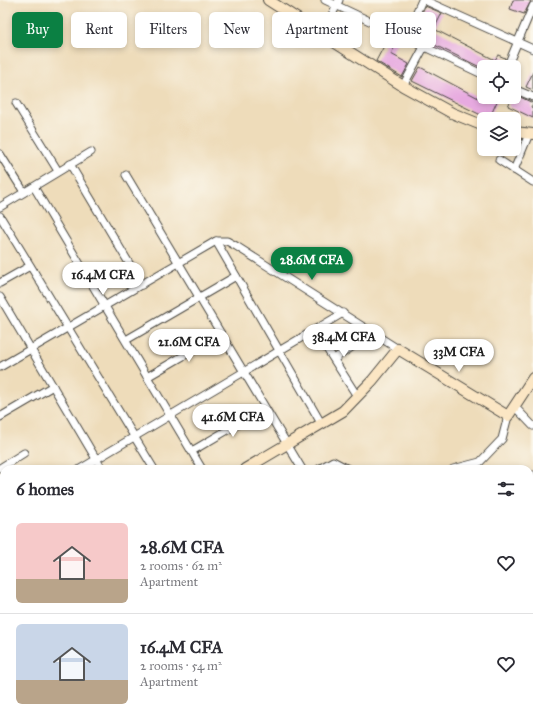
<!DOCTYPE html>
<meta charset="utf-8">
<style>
body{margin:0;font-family:"IM FELL Great Primer",serif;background:#f7f7f7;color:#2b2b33;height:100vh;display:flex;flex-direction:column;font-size:15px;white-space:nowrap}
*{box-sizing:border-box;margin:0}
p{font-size:13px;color:#7c7c81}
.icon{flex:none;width:22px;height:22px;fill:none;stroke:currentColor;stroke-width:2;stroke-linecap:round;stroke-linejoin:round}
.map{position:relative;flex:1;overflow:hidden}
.drawer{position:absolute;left:0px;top:465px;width:533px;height:256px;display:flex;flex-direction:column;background:#fff;border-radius:12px 12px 0 0;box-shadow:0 2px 6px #0003}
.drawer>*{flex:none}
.banner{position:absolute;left:12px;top:12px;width:509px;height:36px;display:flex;gap:8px}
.tools{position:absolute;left:477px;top:60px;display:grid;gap:8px}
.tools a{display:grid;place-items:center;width:44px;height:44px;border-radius:6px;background:#fff;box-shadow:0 2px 6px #0003;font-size:20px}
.price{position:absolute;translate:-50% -34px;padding:0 9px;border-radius:14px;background:#fff;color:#222;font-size:13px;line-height:26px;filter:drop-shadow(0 1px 2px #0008)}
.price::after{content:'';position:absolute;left:50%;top:24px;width:12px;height:9px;margin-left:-6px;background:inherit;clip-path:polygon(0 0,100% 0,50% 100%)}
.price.on{background:#0b8043;color:#fff}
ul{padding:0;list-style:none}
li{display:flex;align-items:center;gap:12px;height:100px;padding:0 16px}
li+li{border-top:1px solid #e1e1e2}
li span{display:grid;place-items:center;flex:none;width:112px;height:80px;border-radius:6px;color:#555}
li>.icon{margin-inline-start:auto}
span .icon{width:48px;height:48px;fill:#fffc;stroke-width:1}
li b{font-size:17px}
h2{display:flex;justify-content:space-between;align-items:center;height:48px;padding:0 16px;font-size:17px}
.chip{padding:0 14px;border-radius:6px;background:#fff;box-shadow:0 2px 6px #0003;font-size:14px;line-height:36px}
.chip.on{background:#0b8043;color:#fff}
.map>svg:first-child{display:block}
</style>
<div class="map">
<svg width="533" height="721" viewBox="0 0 533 721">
<rect width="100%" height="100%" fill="#fbf7ec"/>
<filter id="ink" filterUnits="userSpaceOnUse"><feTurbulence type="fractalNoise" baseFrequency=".025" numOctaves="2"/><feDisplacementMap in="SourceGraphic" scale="8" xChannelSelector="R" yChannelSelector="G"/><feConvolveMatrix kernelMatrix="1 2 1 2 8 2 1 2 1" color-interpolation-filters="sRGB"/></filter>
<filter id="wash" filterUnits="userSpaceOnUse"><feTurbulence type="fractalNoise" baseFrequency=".012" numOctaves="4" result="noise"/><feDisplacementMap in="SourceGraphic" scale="16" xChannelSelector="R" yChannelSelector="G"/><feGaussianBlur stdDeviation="0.9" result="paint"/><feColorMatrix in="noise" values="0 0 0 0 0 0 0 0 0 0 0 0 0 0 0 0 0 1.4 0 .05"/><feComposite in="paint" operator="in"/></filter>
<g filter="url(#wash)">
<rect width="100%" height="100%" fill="#eedcba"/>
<g id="blocks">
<g fill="#e7aae0">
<path d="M513,0H527L531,1L524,14L510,9Z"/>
<path d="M425,6L442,13L434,29L495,60L498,55L505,58L502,67L482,68L416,36L424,19L420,17Z"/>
<path d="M386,37L397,42L391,54L409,64L402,77L376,61L384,46L382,45Z"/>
<path d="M420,67L486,102L488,97H499L489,119L412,81Z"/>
<path d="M533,72V90L526,87Z"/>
<path d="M518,96L533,103L531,107L533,108V118L508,106L512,98L516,100Z"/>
</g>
</g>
</g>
<g filter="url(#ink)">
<use href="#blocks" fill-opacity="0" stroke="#484640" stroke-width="1"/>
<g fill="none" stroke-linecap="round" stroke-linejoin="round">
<g stroke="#484640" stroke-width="9">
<g id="street">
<path d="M325,0L484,75"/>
<path d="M424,0L533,49"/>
<path d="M322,36L339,0"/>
<path d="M405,38L422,0"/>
<path d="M507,67L533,6"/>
<path d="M403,86L424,47"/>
<path d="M514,89L533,97"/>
<path d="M16,103L58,171"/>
<path d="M0,154L24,192"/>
<path d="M499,160L533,182"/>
<path d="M70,164L142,285"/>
<path d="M514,170L529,134"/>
<path d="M126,175L302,469"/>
<path d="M34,187L202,469"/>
<path d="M0,207L91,152"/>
<path d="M0,216L154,469"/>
<path d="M216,241L321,423"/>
<path d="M0,283L30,266"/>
<path d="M0,297L102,469"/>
<path d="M315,330L357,396"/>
<path d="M126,340L236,276"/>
<path d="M334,359L374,332"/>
<path d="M0,367L216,241H227L236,246L398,349"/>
<path d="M147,377L221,334"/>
<path d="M514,406L533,426"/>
<path d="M0,417L53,386"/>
<path d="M192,451L265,408"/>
<path d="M0,468L24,453"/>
<path d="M80,469L343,313"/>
<path d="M319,469L333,461L348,469"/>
<path d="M453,469L480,462L502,439L508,416"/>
<path d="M529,477L533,475"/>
<path d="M0,517L4,514"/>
<path d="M529,525L533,523"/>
<path d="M0,527L4,534"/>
<path d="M529,545L533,552"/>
<path d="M529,570L533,568"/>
<path d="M529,614L533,612"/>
<path d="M0,660L4,658"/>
<path d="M529,675L533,672"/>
<path d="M0,712L4,711"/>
<path d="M26,717L27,721"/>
<path d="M148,717L149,721"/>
<path d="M183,717V721"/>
<path d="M223,717V721"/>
<path d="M266,717V721"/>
<path d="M410,717L413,721"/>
<path d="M325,720L331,717"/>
<path d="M169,721L176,717"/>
<path d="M200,721L217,717"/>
<path d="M393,721L399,717"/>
<path d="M463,721L469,717"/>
</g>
</g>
<g stroke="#484640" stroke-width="12">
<g id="secondary">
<path d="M268,0L403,86L452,113L484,126"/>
<path d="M514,132L533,134"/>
<path d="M245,469L343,411L372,381L398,349L508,416L533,378"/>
<path d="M0,615L4,613"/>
</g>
</g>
<use href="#street" stroke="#fff" stroke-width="7"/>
<use href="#secondary" stroke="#fbe6c4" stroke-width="10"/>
</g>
</g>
</svg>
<div class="tools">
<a><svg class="icon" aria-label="locate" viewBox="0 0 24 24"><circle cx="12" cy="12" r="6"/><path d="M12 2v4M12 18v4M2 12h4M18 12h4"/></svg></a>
<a><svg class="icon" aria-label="layers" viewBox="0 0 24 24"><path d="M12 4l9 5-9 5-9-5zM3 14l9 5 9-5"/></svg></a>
</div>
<b class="price on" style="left:312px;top:281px">28.6M CFA</b>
<b class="price" style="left:103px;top:296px">16.4M CFA</b>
<b class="price" style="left:344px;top:358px">38.4M CFA</b>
<b class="price" style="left:189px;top:363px">21.6M CFA</b>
<b class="price" style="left:459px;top:373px">33M CFA</b>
<b class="price" style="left:233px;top:438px">41.6M CFA</b>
<div class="banner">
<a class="chip on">Buy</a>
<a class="chip">Rent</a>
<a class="chip">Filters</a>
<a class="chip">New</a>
<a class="chip">Apartment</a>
<a class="chip">House</a>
</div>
<section class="drawer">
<h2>6 homes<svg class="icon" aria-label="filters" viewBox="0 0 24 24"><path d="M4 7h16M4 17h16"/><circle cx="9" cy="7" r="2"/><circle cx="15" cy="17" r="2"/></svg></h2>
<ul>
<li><span style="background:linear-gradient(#f6c9c9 70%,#b9a48a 0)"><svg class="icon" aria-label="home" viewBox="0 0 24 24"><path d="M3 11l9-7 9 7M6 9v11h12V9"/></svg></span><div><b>28.6M CFA</b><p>2 rooms · 62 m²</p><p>Apartment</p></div><svg class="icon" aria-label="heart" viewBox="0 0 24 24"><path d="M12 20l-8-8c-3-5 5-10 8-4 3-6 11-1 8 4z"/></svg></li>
<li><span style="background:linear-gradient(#c9d6e8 70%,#b9a48a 0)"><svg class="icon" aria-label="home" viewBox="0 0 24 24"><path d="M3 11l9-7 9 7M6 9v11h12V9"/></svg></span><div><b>16.4M CFA</b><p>2 rooms · 54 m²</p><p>Apartment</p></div><svg class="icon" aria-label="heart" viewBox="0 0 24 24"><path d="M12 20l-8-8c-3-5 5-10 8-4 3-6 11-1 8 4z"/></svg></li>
</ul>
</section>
</div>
